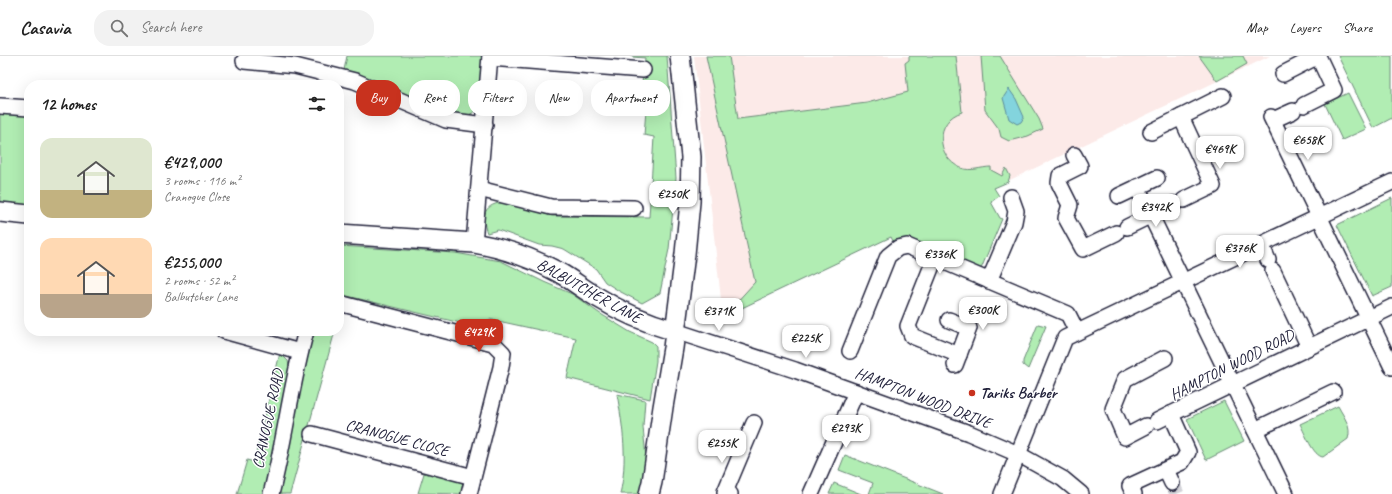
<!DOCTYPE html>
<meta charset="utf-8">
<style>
body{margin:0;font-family:Caveat,sans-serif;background:#f2f2f2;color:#222;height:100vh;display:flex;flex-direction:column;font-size:15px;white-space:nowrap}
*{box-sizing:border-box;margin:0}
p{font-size:13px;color:#767676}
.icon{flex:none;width:22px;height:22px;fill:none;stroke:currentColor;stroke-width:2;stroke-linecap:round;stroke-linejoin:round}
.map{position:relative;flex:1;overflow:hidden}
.details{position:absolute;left:24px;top:24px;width:320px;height:256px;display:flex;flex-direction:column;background:#fff;border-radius:16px;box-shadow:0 4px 16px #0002}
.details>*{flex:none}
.guide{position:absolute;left:356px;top:24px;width:380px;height:36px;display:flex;gap:8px}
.price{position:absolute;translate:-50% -34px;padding:0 9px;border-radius:8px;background:#fff;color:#222;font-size:13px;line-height:26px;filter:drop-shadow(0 1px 2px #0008)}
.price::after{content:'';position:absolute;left:50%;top:24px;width:12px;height:9px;margin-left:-6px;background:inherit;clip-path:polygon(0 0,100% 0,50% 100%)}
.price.current{background:#c8321e;color:#fff}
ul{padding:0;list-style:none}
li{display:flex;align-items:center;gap:12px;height:100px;padding:0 16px}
li span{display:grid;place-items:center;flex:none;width:112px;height:80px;border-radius:12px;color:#555}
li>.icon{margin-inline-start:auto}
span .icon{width:48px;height:48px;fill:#fffc;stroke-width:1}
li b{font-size:17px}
h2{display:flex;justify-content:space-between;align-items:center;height:48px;padding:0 16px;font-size:17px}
.tag{padding:0 14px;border-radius:16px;background:#fff;box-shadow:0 4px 16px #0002;font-size:14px;line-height:36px}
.tag.current{background:#c8321e;color:#fff}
header{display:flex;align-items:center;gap:24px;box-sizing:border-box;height:56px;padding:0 20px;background:#fff;border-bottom:1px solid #e0e0e0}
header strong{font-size:19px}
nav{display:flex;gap:22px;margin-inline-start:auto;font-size:14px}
.search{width:280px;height:36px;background:#f2f2f2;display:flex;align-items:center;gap:10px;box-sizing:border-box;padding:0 14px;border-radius:16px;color:#767676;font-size:15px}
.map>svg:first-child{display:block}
</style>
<header>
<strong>Casavia</strong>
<div class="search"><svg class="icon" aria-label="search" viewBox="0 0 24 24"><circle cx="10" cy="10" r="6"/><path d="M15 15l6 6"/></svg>Search here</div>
<nav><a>Map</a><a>Layers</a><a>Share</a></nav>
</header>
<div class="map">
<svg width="1392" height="438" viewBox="0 0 1392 438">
<rect width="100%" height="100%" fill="#fff"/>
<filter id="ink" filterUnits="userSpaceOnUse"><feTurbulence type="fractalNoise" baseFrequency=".025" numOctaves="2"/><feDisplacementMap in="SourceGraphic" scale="8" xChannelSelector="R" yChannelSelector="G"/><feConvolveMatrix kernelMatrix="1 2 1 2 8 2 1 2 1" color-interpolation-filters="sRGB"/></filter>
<g filter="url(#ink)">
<path fill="#fceae8" d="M694,0H1270L723,261Z"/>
<g fill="#b1edb3" stroke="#6a8877">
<path d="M347,0H484L481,48L478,54L465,61L431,53L344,14Z"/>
<path d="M632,0H667L676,122L669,193L660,237L642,247L619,235L605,226L596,213L564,193L552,190L539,189L498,174L487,177C480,158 485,148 505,146L552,160L649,161L654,81L644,79L648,29L642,27L645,2L632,1Z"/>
<path d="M706,0H729L738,63L867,47L908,36L905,7L909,4V0H956L962,56C935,64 935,101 961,112C971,116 981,111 991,111V114L1002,120L1006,112L1010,120L1008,126L994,132L999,140L991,146L1000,162L1002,163L981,213L907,183H900L893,185L891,181L723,261L755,226Z"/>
<path d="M981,0H1000L1039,63L1043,73L1028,80L1009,85L1001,81L999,73L985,54Z"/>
<path d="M1199,0H1243L1247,8L1217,25Z"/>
<path d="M1338,0H1392V62L1373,72Z"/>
<path d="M1348,37L1366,73L1342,84L1325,48Z"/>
<path d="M0,54L29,57V150L0,148Z"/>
<path d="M1392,142V231L1372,240L1337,169Z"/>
<path d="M339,190L455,197L501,205L544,226L572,238L599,257L630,276L652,286L656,290V305L650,343L567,322L576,282L489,263L486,273L339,238Z"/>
<path d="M1038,268L1046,270L1028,313L1023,309V305Z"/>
<path d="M312,275H335L290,438H277L282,425L293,363Z"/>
<path d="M280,297L288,305L290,315L265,438H237L247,404L254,406Z"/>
<path d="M617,338L645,344L643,371L646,402L640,438H620C628,404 623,371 617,338Z"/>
<path d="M1224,345L1244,385L1206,404L1187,363Z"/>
<path d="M1338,350C1344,361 1352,371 1348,383L1323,401C1313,400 1305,377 1300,368Z"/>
<path d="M845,399L943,438H869L873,427L839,414Z"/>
<path d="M425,414L461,424L464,430L462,438L418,437Z"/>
<path d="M834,427L861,438H829Z"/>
</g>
<path fill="#83d4dd" stroke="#5c8d9c" d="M1009,33L1016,43L1024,61L1021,66L1017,68L1009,63L1003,42Z"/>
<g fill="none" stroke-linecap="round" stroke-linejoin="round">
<path stroke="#d3d3d8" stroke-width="15" stroke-dasharray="15 8" stroke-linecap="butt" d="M1172,427L1177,438"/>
<g stroke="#22223b" stroke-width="18">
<g id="minor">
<path d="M490,2L643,14"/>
<path d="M244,5L295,10L355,25L446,64L485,69"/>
<path d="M1283,18L1318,0L1334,34L1304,49"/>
<path d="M0,50L29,52"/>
<path d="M1181,61L1213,130L1184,144"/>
<path d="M1271,61L1392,311"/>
<path d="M1273,64L1293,55"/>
<path d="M1151,76L1223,40"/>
<path d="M1074,99L1080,110L1060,120L1059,127L1070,149L1066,162L1083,193L1116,177"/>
<path d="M1137,131L1286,438"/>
<path d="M479,133L551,151L634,152"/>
<path d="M1119,140L1157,122"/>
<path d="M1127,171L1174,148"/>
<path d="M474,187L490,0"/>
<path d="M1261,188L1268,204"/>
<path d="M935,202L908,270L912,280L959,299"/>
<path d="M1273,215L1309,291"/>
<path d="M989,225L1014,166L1016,155L1011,141"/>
<path d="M339,247L493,287L503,297L501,311L469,438"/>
<path d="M949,264L969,272L955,309"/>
<path d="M224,275L300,296"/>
<path d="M675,275L795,314L969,377L1018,398L1063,423L1081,438"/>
<path d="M850,295L888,200L898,192L907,190L1068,258L1077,276"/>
<path d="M1157,365L1171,358"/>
<path d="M1146,370L1125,381L1113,353L1125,323L1165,302"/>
<path d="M1255,374L1333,336"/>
<path d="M312,378L473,421"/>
<path d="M1166,414L1172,427"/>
<path d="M271,438C285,384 291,328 306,275"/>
<path d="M730,438L725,436L754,367"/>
<path d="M811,438L856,336"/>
<path d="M1002,438L1065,282L1392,126"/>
<path d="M1134,438L1130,430L1182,406L1188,396L1171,358L1392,251"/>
</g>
</g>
<g stroke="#22223b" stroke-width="22">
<g id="tertiary">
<path d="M0,156L29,159"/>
<path d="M339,178L474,187C503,192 532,202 558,216C571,223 583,233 597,241C621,256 647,267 675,275"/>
<path d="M649,438L652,426L663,351L673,292L685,198L690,146L691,101L680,0"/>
</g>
</g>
<use href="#minor" stroke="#fff" stroke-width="15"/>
<use href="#tertiary" stroke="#fff" stroke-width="19"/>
</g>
</g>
<circle fill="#c8321e" stroke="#fff" stroke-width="1.5" cx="972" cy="337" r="4"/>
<g text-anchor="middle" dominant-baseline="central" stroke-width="3" stroke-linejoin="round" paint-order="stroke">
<g font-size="16" fill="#22223b" stroke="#fff">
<text transform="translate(589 235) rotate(29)">BALBUTCHER LANE</text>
<text transform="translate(1232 309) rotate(-27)">HAMPTON WOOD ROAD</text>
<text transform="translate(923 342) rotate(21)">HAMPTON WOOD DRIVE</text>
<text transform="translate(268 363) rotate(-78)">CRANOGUE ROAD</text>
<text transform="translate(397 382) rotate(15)">CRANOGUE CLOSE</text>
</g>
<g font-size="16" font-weight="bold" fill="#22223b" stroke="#fff" text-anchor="start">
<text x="980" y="337">Tariks Barber</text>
</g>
</g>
</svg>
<b class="price" style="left:1308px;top:105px">€658K</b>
<b class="price" style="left:1220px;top:114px">€469K</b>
<b class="price" style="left:673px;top:159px">€250K</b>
<b class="price" style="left:1156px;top:172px">€342K</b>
<b class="price" style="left:1240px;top:213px">€376K</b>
<b class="price" style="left:940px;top:219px">€336K</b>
<b class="price" style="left:983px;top:275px">€300K</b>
<b class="price" style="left:719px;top:276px">€371K</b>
<b class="price current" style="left:479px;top:297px">€429K</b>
<b class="price" style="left:806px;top:303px">€225K</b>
<b class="price" style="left:846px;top:393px">€293K</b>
<b class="price" style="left:722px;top:408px">€255K</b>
<div class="guide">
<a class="tag current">Buy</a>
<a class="tag">Rent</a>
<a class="tag">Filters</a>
<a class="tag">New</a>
<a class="tag">Apartment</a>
</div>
<section class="details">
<h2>12 homes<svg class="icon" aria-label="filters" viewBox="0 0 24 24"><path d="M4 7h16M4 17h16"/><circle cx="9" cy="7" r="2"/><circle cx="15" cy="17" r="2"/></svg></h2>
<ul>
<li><span style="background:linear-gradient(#dfe7d0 65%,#c2b280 0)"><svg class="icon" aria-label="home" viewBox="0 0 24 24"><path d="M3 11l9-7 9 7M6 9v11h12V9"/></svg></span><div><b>€429,000</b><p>3 rooms · 116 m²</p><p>Cranogue Close</p></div></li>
<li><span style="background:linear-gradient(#ffd9b3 70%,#b9a48a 0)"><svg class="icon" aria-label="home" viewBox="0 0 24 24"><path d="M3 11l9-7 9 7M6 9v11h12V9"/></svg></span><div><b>€255,000</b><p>2 rooms · 52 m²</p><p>Balbutcher Lane</p></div></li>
</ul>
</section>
</div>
